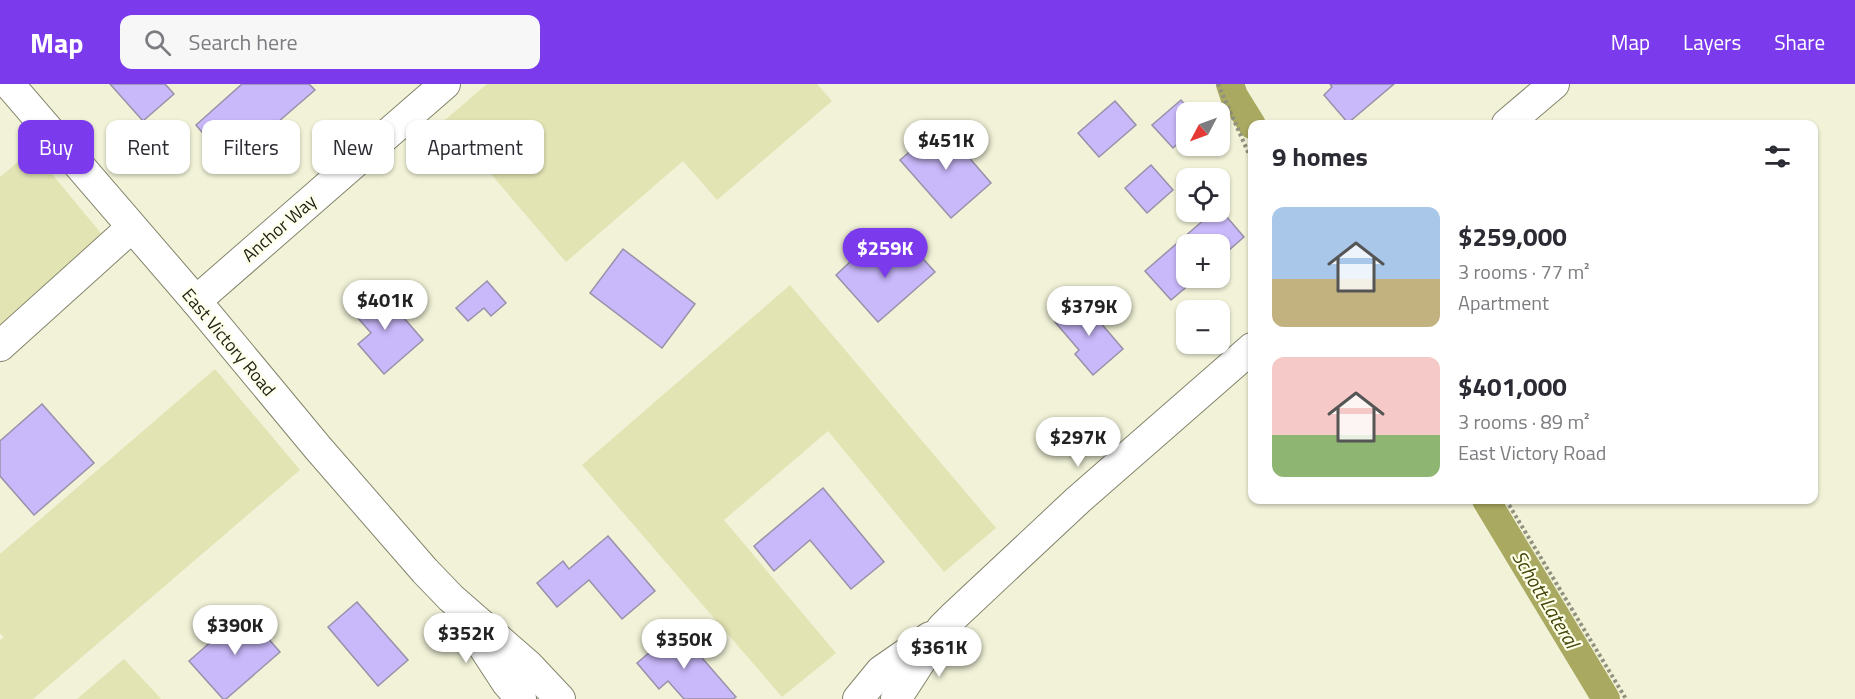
<!DOCTYPE html>
<meta charset="utf-8">
<style>
body{margin:0;font-family:"Titillium Web",sans-serif;background:#f7f7f7;color:#2b2b33;height:100vh;display:flex;flex-direction:column;font-size:22px;white-space:nowrap}
*{box-sizing:border-box;margin:0}
p{font-size:20px;color:#7c7c81}
.icon{flex:none;width:33px;height:33px;fill:none;stroke:currentColor;stroke-width:2;stroke-linecap:round;stroke-linejoin:round}
.map{position:relative;flex:1;overflow:hidden}
.drawer{position:absolute;left:1248px;top:36px;width:570px;height:384px;display:flex;flex-direction:column;background:#fff;border-radius:12px;box-shadow:0 2px 4px #0004}
.drawer>*{flex:none}
.hud{position:absolute;left:18px;top:36px;width:570px;height:54px;display:flex;gap:12px}
.needle{width:39px;rotate:229deg}
.fabs{position:absolute;left:1176px;top:18px;display:grid;gap:12px}
.fabs a{display:grid;place-items:center;width:54px;height:54px;border-radius:12px;background:#fff;box-shadow:0 2px 4px #0004;font-size:30px}
.price{position:absolute;translate:-50% -51px;padding:0 14px;border-radius:21px;background:#fff;color:#222;font-size:20px;line-height:39px;filter:drop-shadow(0 2px 3px #0008)}
.price::after{content:'';position:absolute;left:50%;top:36px;width:18px;height:14px;margin-left:-9px;background:inherit;clip-path:polygon(0 0,100% 0,50% 100%)}
.price.on{background:#7c3aed;color:#fff}
ul{padding:0;list-style:none}
li{display:flex;align-items:center;gap:18px;height:150px;padding:0 24px}
li span{display:grid;place-items:center;flex:none;width:168px;height:120px;border-radius:12px;color:#555}
li>.icon{margin-inline-start:auto}
span .icon{width:72px;height:72px;fill:#fffc;stroke-width:1}
li b{font-size:26px}
h2{display:flex;justify-content:space-between;align-items:center;height:72px;padding:0 24px;font-size:26px}
.chip{padding:0 21px;border-radius:12px;background:#fff;box-shadow:0 2px 4px #0004;font-size:21px;line-height:54px}
.chip.on{background:#7c3aed;color:#fff}
header{display:flex;align-items:center;gap:36px;box-sizing:border-box;height:84px;padding:0 30px;background:#7c3aed;color:#fff}
header strong{font-size:28px}
nav{display:flex;gap:33px;margin-inline-start:auto;font-size:21px}
.search{width:420px;height:54px;background:#f7f7f7;display:flex;align-items:center;gap:15px;box-sizing:border-box;padding:0 21px;border-radius:12px;color:#7c7c81;font-size:22px}
.map>svg:first-child{display:block}
</style>
<header>
<strong>Map</strong>
<div class="search"><svg class="icon" aria-label="search" viewBox="0 0 24 24"><circle cx="10" cy="10" r="6"/><path d="M15 15l6 6"/></svg>Search here</div>
<nav><a>Map</a><a>Layers</a><a>Share</a></nav>
</header>
<div class="map">
<svg width="1855" height="615" viewBox="0 0 1855 615">
<rect width="100%" height="100%" fill="#f1f2d7"/>
<g fill="#e2e4b4">
<path d="M487,0H817L832,17L717,116L683,77L566,178L445,36Z"/>
<path d="M32,66L114,165L0,264V93Z"/>
<path d="M790,201L996,444L944,488L828,347L724,436L836,569L782,613L582,381Z"/>
<path d="M215,285L300,386L33,615H0V556L4,553L0,549V470Z"/>
<path d="M124,575L161,615H77Z"/>
</g>
<g fill="none" stroke-linecap="round" stroke-linejoin="round">
<g stroke="#a9a961" stroke-width="28">
<path d="M1230,0L1234,12L1252,41"/>
<path d="M1486,416L1606,615"/>
</g>
</g>
<g fill="#c9b8fa" stroke="#9791a9" stroke-width="1.5">
<path d="M110,0H165L174,10L143,37Z"/>
<path d="M242,0H309L315,6L271,44L286,61L256,88L228,57L217,66L196,41Z"/>
<path d="M1330,0H1394L1348,39L1324,11L1332,3Z"/>
<path d="M1181,16L1191,28H1186V52L1173,64L1152,41Z"/>
<path d="M1115,17L1136,41L1099,73L1078,49Z"/>
<path d="M941,41L991,99L951,134L900,76Z"/>
<path d="M1151,81L1173,106L1147,129L1125,104Z"/>
<path d="M1220,125L1244,153L1220,174V160H1186V194H1197L1171,216L1145,187L1213,128H1220Z"/>
<path d="M906,156L935,188L878,238L836,191L863,166L877,181Z"/>
<path d="M623,165L695,220L662,264L590,209Z"/>
<path d="M487,197L506,219L491,232L484,224L468,237L456,224Z"/>
<path d="M377,203L423,256L384,290L358,260L371,249L351,226Z"/>
<path d="M1081,216L1123,265L1093,291L1075,270L1079,266L1055,238Z"/>
<path d="M42,320L94,379L34,431L0,392V357Z"/>
<path d="M823,404L884,478L851,505L810,456L774,487L754,462Z"/>
<path d="M608,452L655,507L622,535L589,496L557,523L537,499L563,477L569,485Z"/>
<path d="M357,518L408,576L378,602L328,543Z"/>
<path d="M245,528L280,568L226,615H223L189,577Z"/>
<path d="M677,545L736,613L733,615H684L668,597L659,605L637,579Z"/>
</g>
<g fill="none" stroke-linecap="round" stroke-linejoin="round">
<g stroke="#84856d" stroke-width="32">
<g id="minor">
<path d="M9,0L196,217L318,364L425,487L451,514L528,581L560,615"/>
<path d="M1507,40L1554,0"/>
<path d="M196,217L445,0"/>
<path d="M0,262L131,144"/>
<path d="M473,547L507,599L521,615"/>
<path d="M858,615L881,587L930,553"/>
<path d="M896,615L942,544L952,534L1078,416L1252,264"/>
</g>
</g>
<g stroke="#90917e" stroke-width="4" stroke-dasharray="3 3" stroke-linecap="butt">
<path d="M1218,0L1252,77"/>
<path d="M1506,416L1626,615"/>
</g>
<use href="#minor" stroke="#fff" stroke-width="30"/>
</g>
<g text-anchor="middle" dominant-baseline="central" stroke-width="4.5" stroke-linejoin="round" paint-order="stroke">
<g font-size="18" fill="#222218" stroke="#feffe9">
<text transform="translate(279 144) rotate(-41)">Anchor Way</text>
<text transform="translate(229 258) rotate(50)">East Victory Road</text>
</g>
<g font-size="20" font-style="italic" fill="#44440b" stroke="#feffe9">
<text transform="translate(1546 515) rotate(59)">Schott Lateral</text>
</g>
</g>
</svg>
<div class="fabs">
<a><svg class="needle" viewBox="-14 -14 28 28"><path d="M0-13l5 13h-10z" fill="#e53935"/><path d="M0 13l5-13h-10z" fill="#7c7c81"/></svg></a>
<a><svg class="icon" aria-label="locate" viewBox="0 0 24 24"><circle cx="12" cy="12" r="6"/><path d="M12 2v4M12 18v4M2 12h4M18 12h4"/></svg></a>
<a>+</a>
<a>−</a>
</div>
<b class="price" style="left:946px;top:87px">$451K</b>
<b class="price on" style="left:885px;top:195px">$259K</b>
<b class="price" style="left:385px;top:247px">$401K</b>
<b class="price" style="left:1089px;top:253px">$379K</b>
<b class="price" style="left:1078px;top:384px">$297K</b>
<b class="price" style="left:235px;top:572px">$390K</b>
<b class="price" style="left:466px;top:580px">$352K</b>
<b class="price" style="left:684px;top:586px">$350K</b>
<b class="price" style="left:939px;top:594px">$361K</b>
<div class="hud">
<a class="chip on">Buy</a>
<a class="chip">Rent</a>
<a class="chip">Filters</a>
<a class="chip">New</a>
<a class="chip">Apartment</a>
</div>
<section class="drawer">
<h2>9 homes<svg class="icon" aria-label="filters" viewBox="0 0 24 24"><path d="M4 7h16M4 17h16"/><circle cx="9" cy="7" r="2"/><circle cx="15" cy="17" r="2"/></svg></h2>
<ul>
<li><span style="background:linear-gradient(#a9c7e8 60%,#c2b280 0)"><svg class="icon" aria-label="home" viewBox="0 0 24 24"><path d="M3 11l9-7 9 7M6 9v11h12V9"/></svg></span><div><b>$259,000</b><p>3 rooms · 77 m²</p><p>Apartment</p></div></li>
<li><span style="background:linear-gradient(#f6c9c9 65%,#8fb573 0)"><svg class="icon" aria-label="home" viewBox="0 0 24 24"><path d="M3 11l9-7 9 7M6 9v11h12V9"/></svg></span><div><b>$401,000</b><p>3 rooms · 89 m²</p><p>East Victory Road</p></div></li>
</ul>
</section>
</div>
